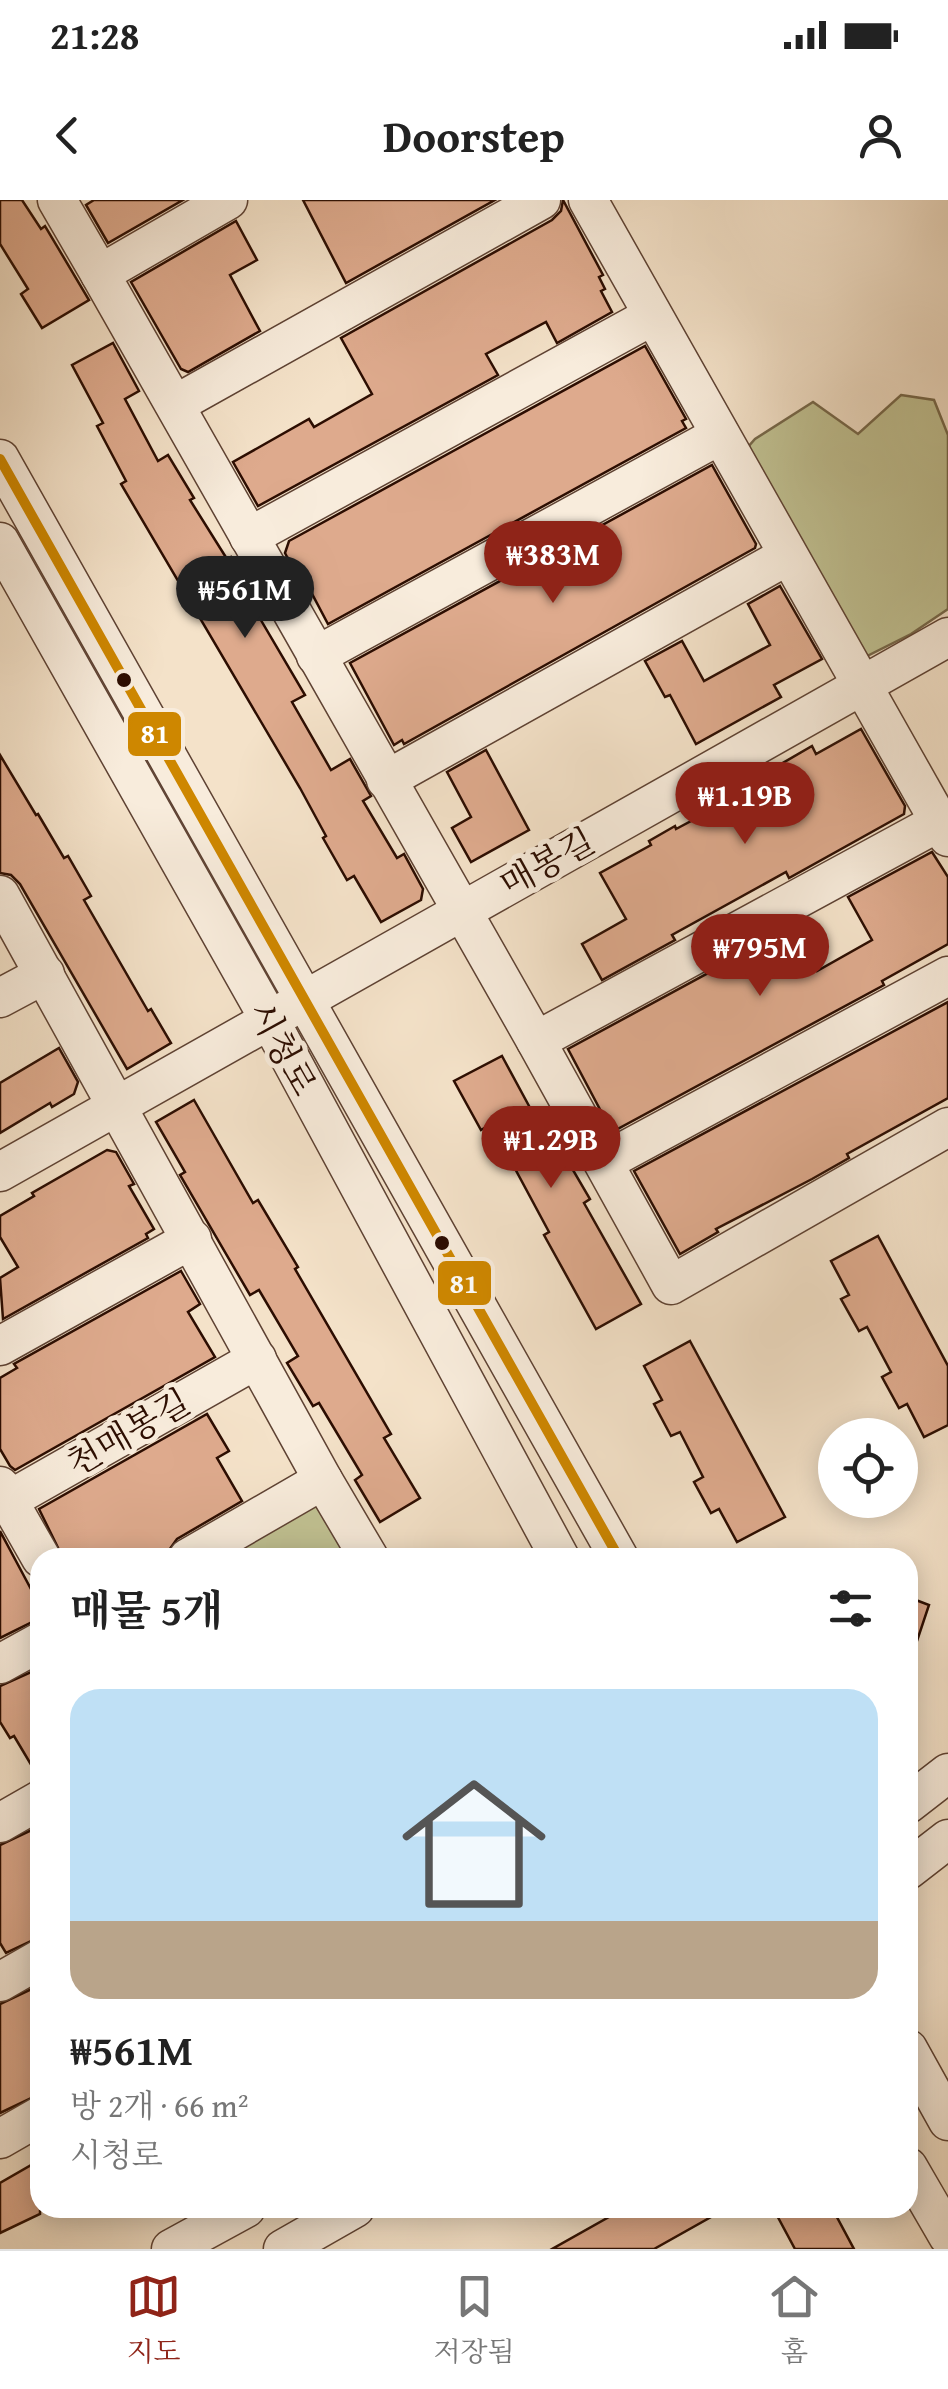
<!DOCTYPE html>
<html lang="ko">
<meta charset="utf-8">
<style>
body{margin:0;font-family:"Gentium Book Plus","Noto Serif KR",serif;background:#f6f6f6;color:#222;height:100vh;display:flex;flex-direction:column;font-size:38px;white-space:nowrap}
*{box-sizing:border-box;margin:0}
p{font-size:32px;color:#767676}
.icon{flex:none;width:55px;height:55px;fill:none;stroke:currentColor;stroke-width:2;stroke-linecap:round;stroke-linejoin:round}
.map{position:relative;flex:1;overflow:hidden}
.drawer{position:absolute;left:30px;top:1348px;width:888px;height:670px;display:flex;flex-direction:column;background:#fff;border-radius:30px;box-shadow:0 5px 25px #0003}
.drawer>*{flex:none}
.fabs{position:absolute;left:818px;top:1218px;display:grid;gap:20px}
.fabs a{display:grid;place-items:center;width:100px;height:100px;border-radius:50%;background:#fff;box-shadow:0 5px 25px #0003;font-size:50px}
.price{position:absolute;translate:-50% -85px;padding:0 22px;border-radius:35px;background:#8f2418;color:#fff;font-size:32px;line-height:65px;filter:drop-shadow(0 2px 5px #0008)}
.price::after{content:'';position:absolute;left:50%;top:60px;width:30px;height:22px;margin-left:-15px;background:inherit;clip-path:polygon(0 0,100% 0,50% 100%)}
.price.active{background:#222;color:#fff}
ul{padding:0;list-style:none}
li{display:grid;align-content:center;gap:20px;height:530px;padding:0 40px}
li+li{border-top:2px solid #e0e0e0}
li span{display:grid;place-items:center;height:310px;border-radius:30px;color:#555}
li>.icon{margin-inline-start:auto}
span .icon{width:180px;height:180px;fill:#fffc;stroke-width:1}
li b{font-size:42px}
h2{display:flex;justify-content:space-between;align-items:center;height:120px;padding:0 40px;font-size:42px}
.status{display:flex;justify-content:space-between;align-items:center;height:70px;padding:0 50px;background:#fff;direction:ltr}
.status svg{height:28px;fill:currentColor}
header{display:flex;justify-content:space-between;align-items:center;height:130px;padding:0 40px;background:#fff;font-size:45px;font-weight:800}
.dock{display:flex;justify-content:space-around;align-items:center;height:140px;border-top:2px solid #e0e0e0;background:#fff;font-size:28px;color:#767676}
.dock a{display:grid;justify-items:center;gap:5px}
.dock .active{color:#8f2418}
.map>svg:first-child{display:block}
</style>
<div class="status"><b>21:28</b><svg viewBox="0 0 49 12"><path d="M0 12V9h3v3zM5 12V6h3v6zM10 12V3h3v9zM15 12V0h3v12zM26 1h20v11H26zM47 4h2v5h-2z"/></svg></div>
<header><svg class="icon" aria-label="back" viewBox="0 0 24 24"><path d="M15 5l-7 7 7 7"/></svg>Doorstep<svg class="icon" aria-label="person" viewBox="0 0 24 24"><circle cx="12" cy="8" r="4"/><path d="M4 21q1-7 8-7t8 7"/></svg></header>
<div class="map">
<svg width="948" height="2049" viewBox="0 0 948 2049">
<rect width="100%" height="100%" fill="#f4e2c9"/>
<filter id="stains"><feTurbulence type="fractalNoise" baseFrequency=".002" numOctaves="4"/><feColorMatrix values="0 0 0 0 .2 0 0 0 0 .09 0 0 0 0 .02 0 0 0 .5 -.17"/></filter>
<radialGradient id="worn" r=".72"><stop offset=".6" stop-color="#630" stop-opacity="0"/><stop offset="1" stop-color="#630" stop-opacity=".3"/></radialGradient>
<g fill="#c1c293" stroke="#76684a" stroke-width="2.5">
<path d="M901,195L934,200L948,235V409L911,434L865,457L748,247L755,239L813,202L858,234Z"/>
<path d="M312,1300L355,1358H210Z"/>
</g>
<g fill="#deaa8d" stroke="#2c0d01" stroke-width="2.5">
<path d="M0,0H22L41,29L45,26L89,100L42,128L21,94L28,89L0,44Z"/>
<path d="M94,0H183L108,43L86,5Z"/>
<path d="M303,0H495L346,83Z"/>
<path d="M563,0L603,75L599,77L605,89L601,91L612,112L557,143L546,122L486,154L498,175L258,306L233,262L309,219L314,227L372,194L341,138L552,20L561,11Z"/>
<path d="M236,21L257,60L230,75L260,131L188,172L181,169L131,82Z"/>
<path d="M113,143L139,191L125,199L158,261L168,255L194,298L190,300L227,359L231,357L257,402L252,405L305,495L292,502L331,570L350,559L371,596L363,601L397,658L404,654L423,689L421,700L381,722L354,676L347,680L323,638L326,636L300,588L121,284L126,281L97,226L103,223L72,165Z"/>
<path d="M645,146L686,219L682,221L686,228L328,424L302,375L298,378L285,353L289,341Z"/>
<path d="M712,265L756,344L755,348L404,544L402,540L394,545L350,463Z"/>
<path d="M780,386L822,459L774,485L781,497L696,544L670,495L665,497L645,461L682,441L704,481L770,445L748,404Z"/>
<path d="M861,529L905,606L904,614L789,678L786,672L672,735L675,740L602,780L582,744L626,719L600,673L651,645L649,641L675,626L676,629L785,571L781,564L812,546L816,554Z"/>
<path d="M486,550L529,630L471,662L452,628L471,617L447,572Z"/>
<path d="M0,555L36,615L38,614L64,658L68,656L91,696L84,700L148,811L151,809L171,843L127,869L20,684L11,675L0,673Z"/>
<path d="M932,652L948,677V744L882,781L884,785L612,932L568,849L793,727L817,771L872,740L848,697Z"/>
<path d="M948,802V898L847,954L849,958L812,979L716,1029L718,1032L680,1054L634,971Z"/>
<path d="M59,848L78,882L74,894L52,907L50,903L0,933V883Z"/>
<path d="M502,856L535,917L540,915L564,960L566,958L590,999L584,1003L641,1104L596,1129L544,1035L549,1032L491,924L481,930L454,881Z"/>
<path d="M194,900L253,1003L258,1000L298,1067L295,1069L391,1234L384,1238L420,1298L380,1322L355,1280L362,1275L319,1203L313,1206L287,1163L298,1156L259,1090L250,1095L180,975L185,972L156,922Z"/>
<path d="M107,950L116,952L134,984L129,986L154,1029L146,1034L148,1038L3,1119L0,1078L18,1067L0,1037V1016L34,996L32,993Z"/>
<path d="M878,1036L948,1166V1225L924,1237L907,1204L899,1208L882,1177L891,1172L867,1127L859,1131L841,1099L849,1095L831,1061Z"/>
<path d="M181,1071L200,1104L188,1112L215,1157L15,1270L10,1266L0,1249V1178L17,1168L14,1164Z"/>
<path d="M690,1141L785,1317L737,1342L719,1309L711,1313L694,1282L703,1277L680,1232L671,1236L654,1204L662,1200L644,1166Z"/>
<path d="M207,1214L229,1251L217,1258L242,1301L177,1339L167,1353L159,1358H63L39,1309Z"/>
<path d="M0,1331L40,1406V1413L32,1418L34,1421L0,1438Z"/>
<path d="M908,1397L929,1405L911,1459L908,1458Z"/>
<path d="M40,1468V1578H39L14,1536L10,1538L0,1522V1486Z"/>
<path d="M40,1626V1737L6,1753L0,1743V1645Z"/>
<path d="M40,1785V1894L0,1913V1804Z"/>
<path d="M40,1960V2014L0,2033V1983Z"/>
<path d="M625,2008H727L654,2049H552Z"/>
<path d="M773,2008H832L854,2049H795Z"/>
</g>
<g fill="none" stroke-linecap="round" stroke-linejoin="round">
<g stroke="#5e4233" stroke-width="41">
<g id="minor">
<path d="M57,0L100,74"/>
<path d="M228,0L100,74L536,841L671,1085L948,927"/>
<path d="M588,0L948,637"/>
<path d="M176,204L541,0"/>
<path d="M0,259L619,1358"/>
<path d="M249,337L652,116"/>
<path d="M0,342L269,819L560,1358"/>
<path d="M316,456L720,235"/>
<path d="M386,580L787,356"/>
<path d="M0,695L323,1280L369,1358"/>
<path d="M0,798L45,774"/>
<path d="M536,841L941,621"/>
<path d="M604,962L948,776"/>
<path d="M0,972L948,437"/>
<path d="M0,1146L192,1039"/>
<path d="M0,1286L41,1358"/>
<path d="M0,1305L257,1159"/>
<path d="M188,1358L323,1280"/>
<path d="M0,1464L40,1442"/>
<path d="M908,1604L948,1573"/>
<path d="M0,1623L40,1600"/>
<path d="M908,1670L948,1639"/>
<path d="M0,1782L40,1759"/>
<path d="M908,1849L948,1921"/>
<path d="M0,1939L40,1916"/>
<path d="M908,1967L948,2036"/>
<path d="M171,2049L246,2008"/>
<path d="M283,2049L355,2008"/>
</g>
</g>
<use href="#minor" stroke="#f8ecdc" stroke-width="38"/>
<g stroke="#f8ecdc" stroke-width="18">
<path id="bus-1" d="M0,259L619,1358"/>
</g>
<use href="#bus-1" stroke="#ce8700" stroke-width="10"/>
</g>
<g fill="#2c0d01" stroke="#f8ecdc" stroke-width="4">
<circle cx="124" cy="480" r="9"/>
<circle cx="442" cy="1043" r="9"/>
</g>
<g text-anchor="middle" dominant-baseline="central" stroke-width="10" stroke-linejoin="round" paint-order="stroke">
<g font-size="35" fill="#2c0d01" stroke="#f8ecdc">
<text transform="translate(547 662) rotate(-29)">매봉길</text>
<text transform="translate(283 848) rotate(61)">시청로</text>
<text transform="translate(128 1232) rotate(-30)">천매봉길</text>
</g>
</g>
<g stroke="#f8ecdc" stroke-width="4">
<rect x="126" y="510" width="57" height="48" rx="10" fill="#ce8700"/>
<rect x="436" y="1059" width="57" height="48" rx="10" fill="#ce8700"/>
</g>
<g font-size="28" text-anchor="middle" font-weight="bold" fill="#fff">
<text x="155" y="543">81</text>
<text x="464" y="1093">81</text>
</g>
<rect width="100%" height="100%" filter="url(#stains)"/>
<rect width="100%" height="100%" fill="url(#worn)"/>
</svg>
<div class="fabs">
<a><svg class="icon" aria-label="locate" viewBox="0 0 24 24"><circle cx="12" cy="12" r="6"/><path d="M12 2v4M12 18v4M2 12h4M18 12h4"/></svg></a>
</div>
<b class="price" style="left:553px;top:406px">₩383M</b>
<b class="price active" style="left:245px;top:441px">₩561M</b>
<b class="price" style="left:745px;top:647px">₩1.19B</b>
<b class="price" style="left:760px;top:799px">₩795M</b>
<b class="price" style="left:551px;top:991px">₩1.29B</b>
<section class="drawer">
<h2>매물 5개<svg class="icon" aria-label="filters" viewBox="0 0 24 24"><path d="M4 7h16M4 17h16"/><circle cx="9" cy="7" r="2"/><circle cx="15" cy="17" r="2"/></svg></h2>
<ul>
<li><span style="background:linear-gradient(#bfe0f5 75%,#b9a48a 0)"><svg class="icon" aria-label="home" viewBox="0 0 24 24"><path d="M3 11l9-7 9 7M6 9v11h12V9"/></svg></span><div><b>₩561M</b><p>방 2개 · 66 m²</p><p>시청로</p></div></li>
</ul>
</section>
</div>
<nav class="dock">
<a class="active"><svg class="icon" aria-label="map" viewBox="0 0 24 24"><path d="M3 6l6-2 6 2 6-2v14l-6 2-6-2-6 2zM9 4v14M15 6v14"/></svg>지도</a>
<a><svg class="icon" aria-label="saved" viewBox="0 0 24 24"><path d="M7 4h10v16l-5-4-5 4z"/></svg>저장됨</a>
<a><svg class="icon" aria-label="home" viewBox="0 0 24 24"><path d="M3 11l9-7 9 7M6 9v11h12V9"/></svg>홈</a>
</nav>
